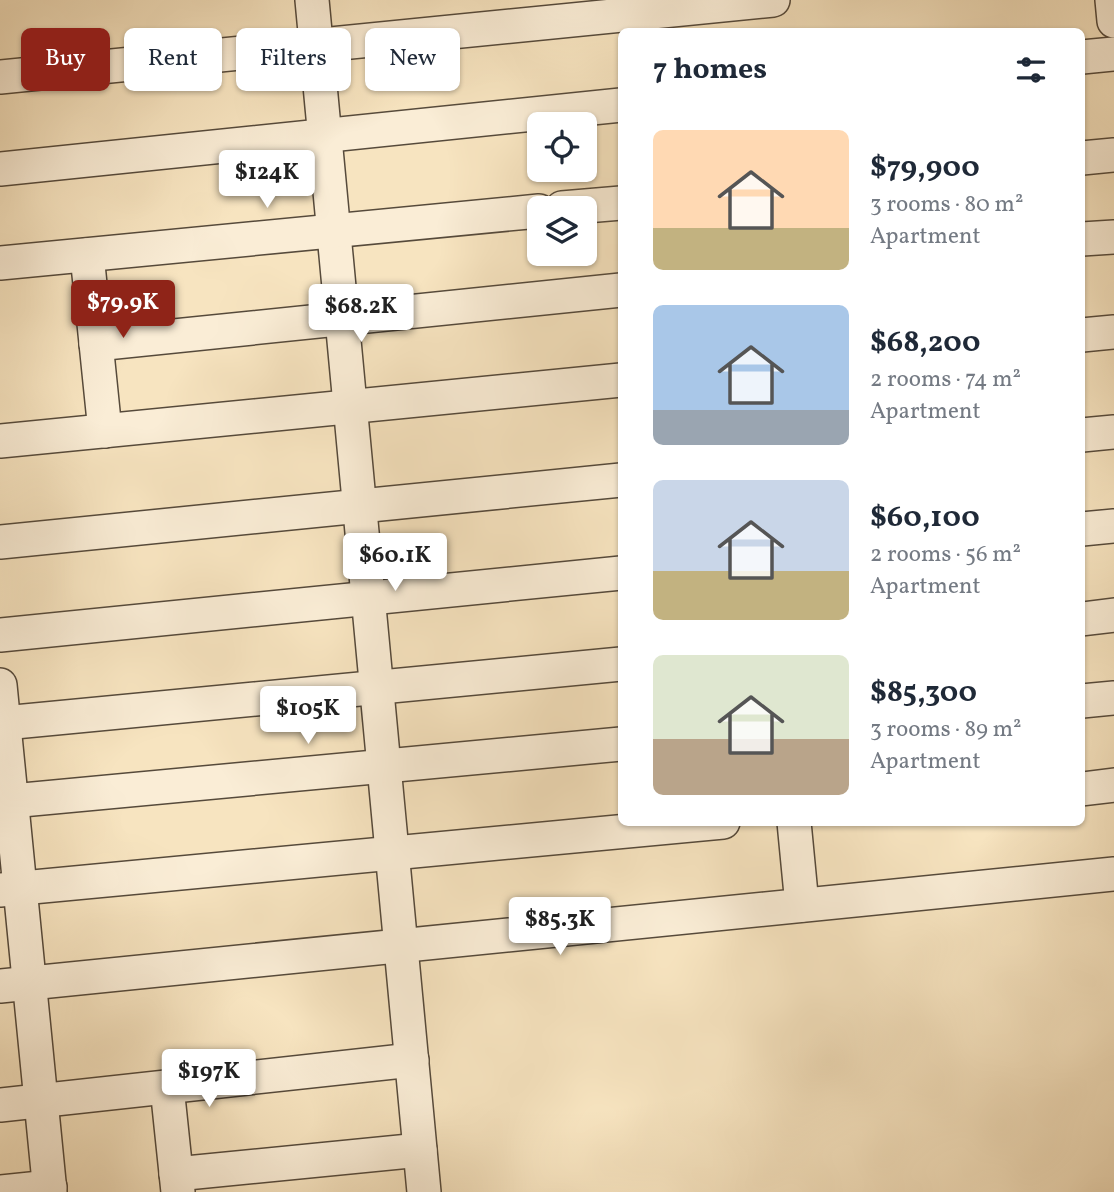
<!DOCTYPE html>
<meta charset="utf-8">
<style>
body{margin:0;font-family:Vollkorn,serif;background:#f2f2f3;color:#1f2937;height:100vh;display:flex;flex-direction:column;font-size:26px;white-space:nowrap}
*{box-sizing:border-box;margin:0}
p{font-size:23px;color:#747a83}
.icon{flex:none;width:38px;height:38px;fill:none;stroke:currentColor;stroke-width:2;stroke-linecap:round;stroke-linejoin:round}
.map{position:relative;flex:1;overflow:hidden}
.drawer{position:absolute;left:618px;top:28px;width:467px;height:798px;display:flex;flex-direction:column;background:#fff;border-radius:10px;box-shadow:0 2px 5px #0004}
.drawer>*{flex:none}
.top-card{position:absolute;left:21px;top:28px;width:492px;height:63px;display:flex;gap:14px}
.fabs{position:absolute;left:527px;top:112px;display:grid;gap:14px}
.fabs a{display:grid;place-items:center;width:70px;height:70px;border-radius:10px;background:#fff;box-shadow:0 2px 5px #0004;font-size:35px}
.price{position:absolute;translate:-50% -60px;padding:0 16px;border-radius:7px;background:#fff;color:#222;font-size:23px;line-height:46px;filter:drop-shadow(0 2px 4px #0008)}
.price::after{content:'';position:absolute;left:50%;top:42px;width:21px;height:16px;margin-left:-10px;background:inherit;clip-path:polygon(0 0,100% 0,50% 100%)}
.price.selected{background:#8f2418;color:#fff}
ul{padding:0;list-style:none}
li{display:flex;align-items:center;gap:21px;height:175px;padding:0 35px}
li span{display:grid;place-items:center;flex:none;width:196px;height:140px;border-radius:10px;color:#555}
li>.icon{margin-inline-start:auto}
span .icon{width:84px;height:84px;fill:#fffc;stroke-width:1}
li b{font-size:30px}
h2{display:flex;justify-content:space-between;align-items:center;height:84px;padding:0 35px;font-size:30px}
.pill{padding:0 24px;border-radius:10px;background:#fff;box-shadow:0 2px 5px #0004;font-size:24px;line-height:63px}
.pill.selected{background:#8f2418;color:#fff}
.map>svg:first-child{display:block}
</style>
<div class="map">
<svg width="1114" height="1192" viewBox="0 0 1114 1192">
<rect width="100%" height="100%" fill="#f7e4c0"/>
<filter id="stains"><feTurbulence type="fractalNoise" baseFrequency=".00286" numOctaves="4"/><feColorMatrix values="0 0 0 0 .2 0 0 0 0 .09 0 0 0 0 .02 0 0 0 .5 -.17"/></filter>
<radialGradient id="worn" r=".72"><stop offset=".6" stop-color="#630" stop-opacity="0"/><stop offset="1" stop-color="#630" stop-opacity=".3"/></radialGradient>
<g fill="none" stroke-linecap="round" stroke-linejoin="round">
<g stroke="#564a3b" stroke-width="36">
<g id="minor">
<path d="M312,0L424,1192"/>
<path d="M1112,0L1114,21"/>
<path d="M1082,57L1114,54"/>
<path d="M0,77L773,0"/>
<path d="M1082,158L1114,155"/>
<path d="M0,169L621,105"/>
<path d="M562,208L621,203"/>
<path d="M1082,239L1114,237"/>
<path d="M87,255L105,431"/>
<path d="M0,263L539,211"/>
<path d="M1082,335L1114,332"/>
<path d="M96,344L621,290"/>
<path d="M1082,435L1114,432"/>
<path d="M0,441L621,380"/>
<path d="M1082,529L1114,526"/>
<path d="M0,542L621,480"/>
<path d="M1082,619L1114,615"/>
<path d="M0,635L621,573"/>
<path d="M0,685L50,1192"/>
<path d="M1082,701L1114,698"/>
<path d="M4,723L621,664"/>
<path d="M1082,789L1114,785"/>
<path d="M0,802L621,744"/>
<path d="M794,822L802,905"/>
<path d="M0,890L723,822"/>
<path d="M0,986L1114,874"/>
<path d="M167,1087L178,1192"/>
<path d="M0,1105L412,1060"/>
<path d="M176,1174L420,1150"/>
<path d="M0,1192L50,1187"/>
</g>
</g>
<use href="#minor" stroke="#faedd6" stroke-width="33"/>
</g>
<rect width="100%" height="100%" filter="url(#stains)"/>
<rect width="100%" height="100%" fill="url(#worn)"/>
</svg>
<div class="fabs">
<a><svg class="icon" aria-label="locate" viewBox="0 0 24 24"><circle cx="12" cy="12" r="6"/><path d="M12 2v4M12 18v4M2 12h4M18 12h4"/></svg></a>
<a><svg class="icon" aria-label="layers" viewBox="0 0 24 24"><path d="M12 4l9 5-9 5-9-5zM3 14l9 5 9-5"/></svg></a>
</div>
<b class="price" style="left:267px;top:210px">$124K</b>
<b class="price selected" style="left:123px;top:340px">$79.9K</b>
<b class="price" style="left:361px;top:344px">$68.2K</b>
<b class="price" style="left:395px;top:593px">$60.1K</b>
<b class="price" style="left:308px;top:746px">$105K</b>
<b class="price" style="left:560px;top:957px">$85.3K</b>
<b class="price" style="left:209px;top:1109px">$197K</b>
<div class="top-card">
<a class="pill selected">Buy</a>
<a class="pill">Rent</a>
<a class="pill">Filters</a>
<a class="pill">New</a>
</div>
<section class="drawer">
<h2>7 homes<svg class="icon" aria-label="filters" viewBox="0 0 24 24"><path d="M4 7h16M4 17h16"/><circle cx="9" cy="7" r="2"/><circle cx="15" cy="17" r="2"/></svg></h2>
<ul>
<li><span style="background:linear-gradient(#ffd9b3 70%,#c2b280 0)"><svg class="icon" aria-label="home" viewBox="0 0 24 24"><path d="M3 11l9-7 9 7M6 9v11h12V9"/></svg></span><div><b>$79,900</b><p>3 rooms · 80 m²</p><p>Apartment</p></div></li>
<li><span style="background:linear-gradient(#a9c7e8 75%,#9aa5b1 0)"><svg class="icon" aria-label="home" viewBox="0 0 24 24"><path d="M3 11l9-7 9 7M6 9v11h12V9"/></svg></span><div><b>$68,200</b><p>2 rooms · 74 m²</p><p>Apartment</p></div></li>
<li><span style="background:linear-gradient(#c9d6e8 65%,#c2b280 0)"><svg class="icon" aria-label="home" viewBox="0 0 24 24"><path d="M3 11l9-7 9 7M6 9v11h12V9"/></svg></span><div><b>$60,100</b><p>2 rooms · 56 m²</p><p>Apartment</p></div></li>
<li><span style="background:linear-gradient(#dfe7d0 60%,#b9a48a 0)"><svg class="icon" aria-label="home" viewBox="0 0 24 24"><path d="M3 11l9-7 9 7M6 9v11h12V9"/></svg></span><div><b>$85,300</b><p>3 rooms · 89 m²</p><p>Apartment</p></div></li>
</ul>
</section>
</div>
